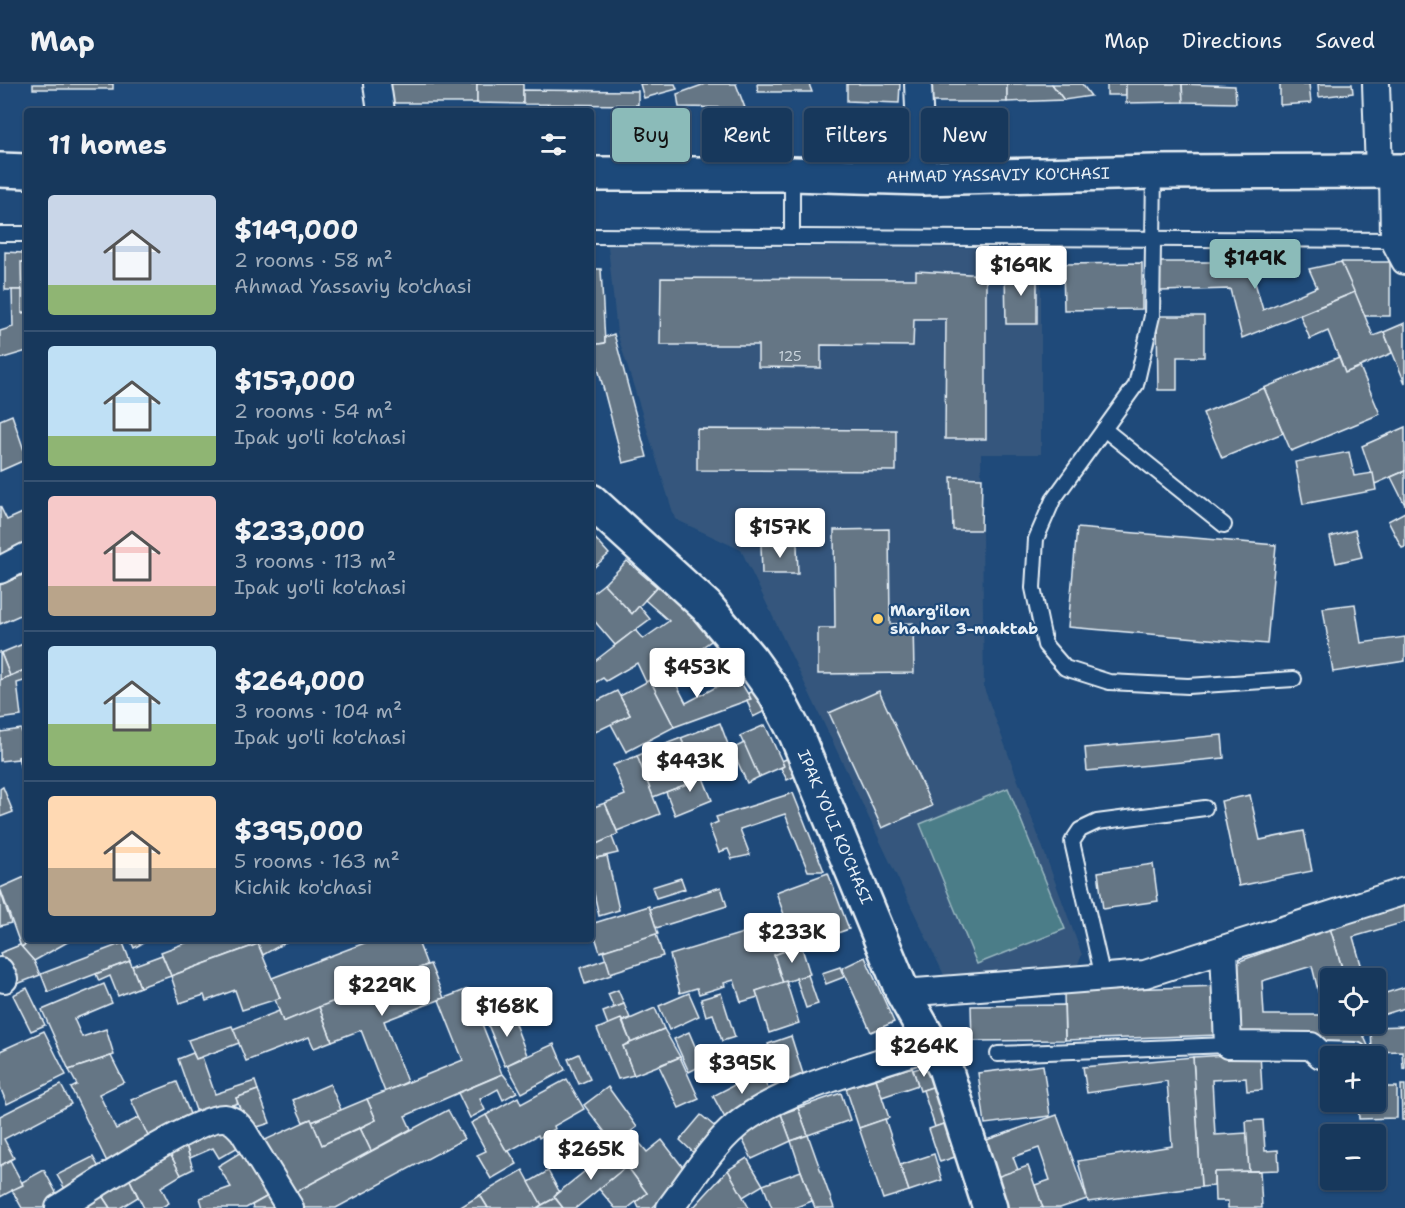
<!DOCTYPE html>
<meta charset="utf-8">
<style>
body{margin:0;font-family:"Shantell Sans",sans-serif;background:#244365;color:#f1f3f6;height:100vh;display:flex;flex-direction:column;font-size:22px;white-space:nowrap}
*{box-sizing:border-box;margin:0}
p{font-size:20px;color:#9eacbb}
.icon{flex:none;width:33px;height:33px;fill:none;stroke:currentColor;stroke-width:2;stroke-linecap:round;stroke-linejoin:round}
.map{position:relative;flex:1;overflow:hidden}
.drawer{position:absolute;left:24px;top:24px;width:570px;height:834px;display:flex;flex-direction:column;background:#17385c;border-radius:6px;box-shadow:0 2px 4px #0004,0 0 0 2px #365272}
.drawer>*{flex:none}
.hud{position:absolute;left:612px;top:24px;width:570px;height:54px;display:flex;gap:12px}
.controls{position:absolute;left:1320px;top:884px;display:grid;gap:12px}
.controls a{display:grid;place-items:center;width:66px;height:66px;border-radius:6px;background:#17385c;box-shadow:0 2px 4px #0004,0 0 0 2px #365272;font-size:30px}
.price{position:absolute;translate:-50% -51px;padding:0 14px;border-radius:6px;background:#fff;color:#222;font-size:20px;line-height:39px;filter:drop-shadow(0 2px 3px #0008)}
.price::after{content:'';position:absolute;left:50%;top:36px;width:18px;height:14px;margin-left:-9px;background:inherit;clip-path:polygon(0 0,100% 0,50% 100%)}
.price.active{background:#8bbbb9;color:#111}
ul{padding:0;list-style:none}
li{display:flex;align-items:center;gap:18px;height:150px;padding:0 24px}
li+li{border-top:2px solid #365272}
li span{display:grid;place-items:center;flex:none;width:168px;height:120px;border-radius:6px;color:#555}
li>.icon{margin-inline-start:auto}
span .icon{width:72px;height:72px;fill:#fffc;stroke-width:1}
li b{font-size:26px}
h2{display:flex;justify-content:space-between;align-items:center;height:72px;padding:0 24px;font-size:26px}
.pill{padding:0 21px;border-radius:6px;background:#17385c;box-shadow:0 2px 4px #0004,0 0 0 2px #365272;font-size:21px;line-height:54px}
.pill.active{background:#8bbbb9;color:#111}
header{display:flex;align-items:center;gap:36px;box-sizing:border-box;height:84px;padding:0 30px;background:#17385c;border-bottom:2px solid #365272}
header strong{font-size:28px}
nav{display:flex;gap:33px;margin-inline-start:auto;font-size:21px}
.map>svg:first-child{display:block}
</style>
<header>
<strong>Map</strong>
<nav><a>Map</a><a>Directions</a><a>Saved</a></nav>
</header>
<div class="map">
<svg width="1405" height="1124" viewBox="0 0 1405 1124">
<rect width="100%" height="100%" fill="#1f4a7a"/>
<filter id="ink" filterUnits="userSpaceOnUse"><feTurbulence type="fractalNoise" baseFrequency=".0167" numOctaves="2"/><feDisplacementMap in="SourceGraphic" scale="12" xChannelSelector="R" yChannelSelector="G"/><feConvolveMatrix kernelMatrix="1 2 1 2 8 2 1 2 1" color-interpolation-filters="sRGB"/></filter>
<g filter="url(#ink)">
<path fill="#34577d" d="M608,162L1041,164V370H981L984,604L1082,871L1075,887L944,891L741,466L675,435L617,249Z"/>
<path fill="#4b7d88" stroke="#9ab7c0" stroke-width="1.5" d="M1008,704L1065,845L977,880L920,740Z"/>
<g fill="#657685" stroke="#e8f1f8" stroke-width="1.5" fill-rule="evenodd">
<rect x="33" y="0" width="80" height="5"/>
<path d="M388,0H477V19H390Z"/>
<path d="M477,0H523V20L477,19Z"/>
<path d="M640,0H675L677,5L644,14Z"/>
<path d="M705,0H736L745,24L679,23L677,10Z"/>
<path d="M757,0H809L812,8H758Z"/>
<path d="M847,0H900L899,19L847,17Z"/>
<rect x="930" y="0" width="77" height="18"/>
<path d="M1007,0H1052L1064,16L1007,18Z"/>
<path d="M1052,0H1082L1091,12L1064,16Z"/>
<rect x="1107" y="0" width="19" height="11"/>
<path d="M1126,0H1182L1183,18L1126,19Z"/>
<path d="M1182,0L1235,2L1236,19L1183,18Z"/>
<path d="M1280,0H1309L1311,19L1280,21Z"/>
<path d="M1318,0H1352L1353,9L1319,13Z"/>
<path d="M523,6L638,7V21L523,20Z"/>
<path d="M5,168L23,169L22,206H5Z"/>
<path d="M21,178L27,179V228L22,229Z"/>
<path d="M1160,178H1249L1263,226L1317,203L1309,185L1341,178L1355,208L1242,254L1230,205L1160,207Z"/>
<path d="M1341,178H1390V232H1365Z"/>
<path d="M1142,179V225L1064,226L1063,180Z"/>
<path d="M591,185H601L605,259L591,261Z"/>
<path d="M1037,186V240H1006L1005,187Z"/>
<path d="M916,187L986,191V355H945L946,235H914L913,262L821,261V284L758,283V261H660L661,194L916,195Z"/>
<path d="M12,206H22V229L27,228V267L0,275V247L13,243Z"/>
<path d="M1355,208L1373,252L1384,248L1392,269L1345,289L1328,247L1310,255L1300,231Z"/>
<path d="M1157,232H1204V273H1177V306H1158Z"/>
<path d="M1405,239V299L1384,248Z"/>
<path d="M614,250L647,373L623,379L592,261L605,259V253Z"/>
<path d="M1339,273L1345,289L1360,283L1380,330L1291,367L1264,304Z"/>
<path d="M1264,304L1283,349L1222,374L1203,329Z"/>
<path d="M12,331L27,375L0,387V336Z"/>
<path d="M1405,343V387L1375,400L1362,362Z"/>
<path d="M697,345L896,346V387L697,386Z"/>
<path d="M1349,368L1354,392L1373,389L1376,406L1303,420L1295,378Z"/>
<path d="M1405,387V421L1391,393Z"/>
<path d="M951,393L982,394L981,446H953Z"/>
<path d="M0,422L7,436L27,427V460L0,473Z"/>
<path d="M1405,428V463L1402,464L1388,437Z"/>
<path d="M1077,444L1276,461L1267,560L1068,543Z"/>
<path d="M889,445L890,540L913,539L914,589L818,590V544H835L834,446Z"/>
<path d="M1355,446L1362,473L1336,479L1330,453Z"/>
<path d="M591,450L609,470L591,486Z"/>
<path d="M797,460L798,490H762L761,461Z"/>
<path d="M627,477L657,503L632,530L604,500Z"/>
<path d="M27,489V528L0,540V501Z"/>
<path d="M604,500L632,530L639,522L650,535L615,561L591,533V510Z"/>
<path d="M659,501L702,535L714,555L669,586L646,598L637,579L606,597L603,594L591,601V580L635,546L643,555L669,537L645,516Z"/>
<path d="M1355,520L1361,559L1405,553V577L1333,588L1323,524Z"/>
<path d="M23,560L27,569V585L10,592L1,569Z"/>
<path d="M0,567L10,592L0,596Z"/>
<path d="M27,585V596L17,599L21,632L0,635V596Z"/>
<path d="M669,586L686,619L737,592L751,615L674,643L650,596Z"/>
<path d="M650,596L674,643L626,668L611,640L630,631L620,612Z"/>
<path d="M764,601L775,622L753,633L747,616L751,615L748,609Z"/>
<path d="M617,607L630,631L591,650V620Z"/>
<path d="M879,607L932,722L882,744L829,629Z"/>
<path d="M720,639L732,671L694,686L681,654Z"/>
<path d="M765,641L784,682L759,693L740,652Z"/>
<path d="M0,645L1,648L21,645L27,670L18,673V675L0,677Z"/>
<path d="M1222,651L1224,674L1087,687L1085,664Z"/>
<path d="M681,654L691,678L664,688L655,664Z"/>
<path d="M744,659L759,693L747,699L732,665Z"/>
<path d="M655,664L664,688L691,678L694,686L683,690L687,700L653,713L637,672Z"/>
<path d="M799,669L806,687L787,696L781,684L784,682L782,677Z"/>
<path d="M27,670V710L18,673Z"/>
<path d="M637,672L660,730L617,747L605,719L625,711L613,681Z"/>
<path d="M699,684L712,716L675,731L666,708L687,700L683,690Z"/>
<path d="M3,703L13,728L0,733V705Z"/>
<path d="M793,709L824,787H808L785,730L740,745L750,771L732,775L728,765L719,768L709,742L718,738L716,733Z"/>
<path d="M1250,711L1260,756L1304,747L1312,787L1239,802L1221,717Z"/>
<path d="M605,719L618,750L591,763V724Z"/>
<path d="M612,753L618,769L596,774L592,762Z"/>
<path d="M607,772L619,826L599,832L591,796V775Z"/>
<path d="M1153,780L1158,817L1103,825L1098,788Z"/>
<path d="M828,789L849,845L774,871L783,899L756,907L758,913L741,918L734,896L724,899L725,902L699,910L697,904L680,909L670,871L786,836L776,808Z"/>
<path d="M27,792V855H37L21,863L0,804Z"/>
<path d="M681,794L685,805L656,814L652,803Z"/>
<path d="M721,803L727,822L656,844L650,825Z"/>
<path d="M0,806L11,839L0,842Z"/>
<path d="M649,822L658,850L600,868L591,840Z"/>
<path d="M1405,822V838L1353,853L1365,894H1345L1330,844Z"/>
<path d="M1330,844L1345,894H1330V939H1358L1369,964L1326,966L1234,954L1229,881ZM1312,882L1324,931H1264L1262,897Z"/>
<path d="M656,850L663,872L610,889L603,867Z"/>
<path d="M37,855H73L34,877L21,863Z"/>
<path d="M130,855H150L134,864Z"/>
<path d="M196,855H256L258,860L171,892L161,868Z"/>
<path d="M256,855H285L286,858L263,871Z"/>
<path d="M375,855H417L427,881L283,938L275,915L280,914L272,894Z"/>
<path d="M123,859L130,877L48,908L41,890Z"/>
<path d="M258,860L280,914L242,926L235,906L206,917L204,911L180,919L171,892Z"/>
<path d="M20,861L34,877L40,891L12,902L0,869Z"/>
<path d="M801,861L810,890L783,899L774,871Z"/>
<path d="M162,871L171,892L140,903L132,882Z"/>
<path d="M865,873L894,938L871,948L842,884Z"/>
<path d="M606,875L611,891L585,900L580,884Z"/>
<path d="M130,877L140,903L118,912L110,892L99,897L96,890Z"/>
<path d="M430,880L444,914L384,937L407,998L385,1008L361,946L332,957L319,923Z"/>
<path d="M840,883L844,893L826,900L822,889Z"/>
<path d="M808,891L818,920L806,924L796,894Z"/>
<path d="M786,897L799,939L769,949L756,907Z"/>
<path d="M104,900L112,919L74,935L82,953L106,945L114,971L69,986L42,926Z"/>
<path d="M1219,902L1221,951L1065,956L1064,907Z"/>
<path d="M1405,903V924L1376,933V912Z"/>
<path d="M27,904L45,941L31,947L13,911Z"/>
<path d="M468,905L502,990L405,1032L411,1045L371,1067L360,1044L376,1036L367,1015L463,976L439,916Z"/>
<path d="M618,906L624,920L614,924L608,910Z"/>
<path d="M689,909L699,932L669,946L659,922Z"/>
<path d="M721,909L735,953L722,957L713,930L706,932L701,915Z"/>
<path d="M624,920L630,934L608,941L603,928Z"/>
<path d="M1064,921L1065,956L972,957L971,922Z"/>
<path d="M319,923L332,957L314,964L309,953L246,977L233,945L279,927L283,938Z"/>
<path d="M655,924L664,945L631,959L623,938Z"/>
<path d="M510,927L527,971L505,982L486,936Z"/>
<path d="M621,935L631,959L623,962L634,991L618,995L597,945Z"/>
<path d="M232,942L239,959L196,975L188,956Z"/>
<path d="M1405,942V984L1403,985L1402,967L1372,968L1371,943Z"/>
<path d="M664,945L680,973L634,991L623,962Z"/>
<path d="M44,947L66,991L7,1020L0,1003V967Z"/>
<path d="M689,948L703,981L689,988L674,955Z"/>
<path d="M791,952L804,993L782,1000L768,960Z"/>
<path d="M554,960L565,986L522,1009L507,981Z"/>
<path d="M193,969L196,975L202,973L215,1010L255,997L258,1006L236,1014L238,1019L198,1032L178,975Z"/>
<path d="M1260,969L1262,1006L1247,1007L1246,994L1212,996L1215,1051L1247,1049L1249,1087L1214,1088V1102L1201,1103L1193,973Z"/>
<path d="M579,970L590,995L579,1000L568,975Z"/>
<path d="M111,972L124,998L99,1010L116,1045L140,1033L150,1056L109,1082L71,1004L77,1001L69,986Z"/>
<path d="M680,973L699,1015L679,1024L659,982Z"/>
<path d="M1193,973L1201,1103L1088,1118L1078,1077L1172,1062L1167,997L1087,1009L1083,983Z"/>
<path d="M929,981L936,1002L920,1007L913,986Z"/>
<path d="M1043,981L1050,1032L985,1040L978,989Z"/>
<path d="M912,983L918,1001L882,1013L876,995Z"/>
<path d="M759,988L771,1010L725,1034L713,1012Z"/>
<path d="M503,990L517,1008L503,1016L498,1005L480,1015L485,1026L470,1034L458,1009Z"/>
<path d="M567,995L584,1025L554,1042L555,1045L539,1054L538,1051L507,1068L486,1031L518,1013L521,1020Z"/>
<path d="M876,995L889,1034L859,1044L846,1004Z"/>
<path d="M177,998L192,1035L150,1056L131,1016Z"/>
<path d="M330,1000L341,1026L312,1038L311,1035L303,1038L293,1016Z"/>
<path d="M61,1001L71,1020L4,1055L14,1074L0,1082V1032Z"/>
<path d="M938,1001L950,1038L935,1043L923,1006Z"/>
<path d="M1401,1001H1405V1036H1402Z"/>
<path d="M608,1003L637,1043L614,1060L584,1021Z"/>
<path d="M1376,1003H1397V1034L1359,1035L1358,1017H1376Z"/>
<path d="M258,1006L270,1039L248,1046L236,1014Z"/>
<path d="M841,1009L850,1036L808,1051L798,1024Z"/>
<path d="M367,1015L376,1036L322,1061L312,1038Z"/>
<path d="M798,1024L808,1051L791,1057L781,1030Z"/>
<path d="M448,1026L464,1055L336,1124H300L288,1112Z"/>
<path d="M781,1030L791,1057L752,1075L740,1050Z"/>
<path d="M486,1031L507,1068L509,1067L517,1080L491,1095L477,1071L486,1067L471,1039Z"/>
<path d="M701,1031L719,1046L697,1072L680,1056Z"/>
<path d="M1057,1031L1087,1115L1060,1124H1043L1035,1101L1050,1096L1039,1064L1013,1073L1018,1086L994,1094L981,1058Z"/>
<path d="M311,1035L322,1061L360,1044L371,1067L290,1111L265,1056Z"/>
<path d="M885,1035L909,1107L883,1115L859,1044Z"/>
<path d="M1263,1036L1265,1067L1278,1066L1279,1086L1249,1087L1246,1037Z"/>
<path d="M228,1039L240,1062L219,1074L213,1064L190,1074L185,1058Z"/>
<path d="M946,1039L958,1072L940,1078L929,1045Z"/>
<path d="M633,1051L647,1068L662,1056L688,1090L652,1124H639L636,1118L647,1109L615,1066Z"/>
<path d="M808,1051L834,1124H815L801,1087L791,1057Z"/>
<path d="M185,1058L193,1085L181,1091L168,1066Z"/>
<path d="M614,1064L627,1082L576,1124H563L554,1112Z"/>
<path d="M168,1066L181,1091L161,1103L169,1119L160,1124H144L127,1090Z"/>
<path d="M241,1068L268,1112L246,1124H203L200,1114L231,1103L218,1082Z"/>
<path d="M934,1070L942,1096L909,1107L900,1081Z"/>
<path d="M93,1073L101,1087L65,1105L57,1091Z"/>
<path d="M747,1074L763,1101L743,1113L728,1086Z"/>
<path d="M10,1076L23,1101L0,1113V1082Z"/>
<path d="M627,1082L647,1109L628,1124H615L599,1105Z"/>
<path d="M1028,1082L1043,1124H1005L994,1094Z"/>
<path d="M44,1086L61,1118L48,1124H22L12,1106L23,1101L22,1098Z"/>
<path d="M523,1086L542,1121L537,1124H488L480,1111Z"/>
<path d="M728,1086L749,1124H693Z"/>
<path d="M548,1087L559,1107L554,1112L555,1114L542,1121L529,1098Z"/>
<path d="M801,1087L812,1117L794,1124H772L763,1101Z"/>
<path d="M1260,1087L1262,1124H1228V1117H1215L1214,1088Z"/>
<path d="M127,1090L138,1113L120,1124H110L99,1107Z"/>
<path d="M99,1107L110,1124H72Z"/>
<path d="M480,1111L488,1124H459Z"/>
<path d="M268,1112L276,1124H253L252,1121Z"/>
<path d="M555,1114L563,1124H537L542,1121Z"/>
</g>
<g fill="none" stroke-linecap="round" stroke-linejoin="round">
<g stroke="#e8f1f8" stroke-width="18">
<g id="service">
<path d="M1154,88L1152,232L1136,301L1053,416L1036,455L1033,504L1045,561L1065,584L1109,598L1188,602L1294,595"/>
<path d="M792,90V153"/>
<path d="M0,150H27"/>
<path d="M591,152L1399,156"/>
<path d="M1104,345L1224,441"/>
<path d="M1103,894L1072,758L1080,746L1097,738L1205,724"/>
<path d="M998,970L1228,961"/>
</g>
</g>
<g stroke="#e8f1f8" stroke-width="30">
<g id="minor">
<path d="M377,0L381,27"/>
<path d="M918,0L922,94"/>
<path d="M1376,0L1379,87"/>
<path d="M1393,87L1394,156L1405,177"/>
<path d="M0,486L27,472"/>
<path d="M1224,865L1228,961L1311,962L1321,971L1355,972"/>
<path d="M0,887L4,895"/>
<path d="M903,909L1145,890L1405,807"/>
<path d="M59,1124C86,1107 198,1032 224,1034C233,1035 238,1041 243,1047L290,1124"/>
<path d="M670,1124C691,1097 710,1064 736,1042C779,1005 878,980 934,961"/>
</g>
</g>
<g stroke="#e8f1f8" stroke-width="38">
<path id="tertiary" d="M591,417L706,522L751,576L774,608L796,650L903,909L945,984L990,1124"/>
</g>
<g stroke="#e8f1f8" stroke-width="38">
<g id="secondary">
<path d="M0,86L27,87"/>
<path d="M591,90H792L922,94L1154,88L1405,87"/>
</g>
</g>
<use href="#service" stroke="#1f4a7a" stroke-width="14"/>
<use href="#minor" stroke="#1f4a7a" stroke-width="26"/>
<use href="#tertiary" stroke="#1f4a7a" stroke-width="33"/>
<use href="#secondary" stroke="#1f4a7a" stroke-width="33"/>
</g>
</g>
<circle fill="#ffd166" stroke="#1f4a7a" stroke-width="2" cx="878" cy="535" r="6"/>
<g text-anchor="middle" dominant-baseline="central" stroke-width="4.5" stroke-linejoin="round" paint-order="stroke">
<g font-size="14" fill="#c7d2db">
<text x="790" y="272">125</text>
</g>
<g font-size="16" fill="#e8f1f8" stroke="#1f4a7a">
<text transform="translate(998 91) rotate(-1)">AHMAD YASSAVIY KO'CHASI</text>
<text transform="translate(835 743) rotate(67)">IPAK YO'LI KO'CHASI</text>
</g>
<g font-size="16" font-weight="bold" fill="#e8f1f8" stroke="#1f4a7a" text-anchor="start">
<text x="890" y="526">Marg'ilon<tspan x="890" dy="18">shahar 3-maktab</tspan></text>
</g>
</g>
</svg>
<div class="controls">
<a><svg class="icon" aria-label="locate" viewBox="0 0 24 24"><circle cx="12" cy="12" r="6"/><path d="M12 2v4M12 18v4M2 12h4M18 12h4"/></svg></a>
<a>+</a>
<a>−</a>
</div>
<b class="price active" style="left:1255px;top:206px">$149K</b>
<b class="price" style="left:1021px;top:213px">$169K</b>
<b class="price" style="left:780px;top:475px">$157K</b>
<b class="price" style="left:697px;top:615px">$453K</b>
<b class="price" style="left:690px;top:709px">$443K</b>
<b class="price" style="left:792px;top:880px">$233K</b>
<b class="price" style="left:382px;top:933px">$229K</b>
<b class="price" style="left:507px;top:954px">$168K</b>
<b class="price" style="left:924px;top:994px">$264K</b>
<b class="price" style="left:742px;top:1011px">$395K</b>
<b class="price" style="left:591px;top:1097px">$265K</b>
<div class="hud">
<a class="pill active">Buy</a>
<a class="pill">Rent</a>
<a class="pill">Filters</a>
<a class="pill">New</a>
</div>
<section class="drawer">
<h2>11 homes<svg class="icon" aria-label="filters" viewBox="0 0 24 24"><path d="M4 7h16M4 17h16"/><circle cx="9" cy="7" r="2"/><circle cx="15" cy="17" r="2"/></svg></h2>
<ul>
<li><span style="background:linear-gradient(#c9d6e8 75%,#8fb573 0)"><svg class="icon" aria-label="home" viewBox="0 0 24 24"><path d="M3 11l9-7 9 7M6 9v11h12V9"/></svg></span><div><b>$149,000</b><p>2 rooms · 58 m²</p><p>Ahmad Yassaviy ko'chasi</p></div></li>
<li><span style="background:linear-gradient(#bfe0f5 75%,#8fb573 0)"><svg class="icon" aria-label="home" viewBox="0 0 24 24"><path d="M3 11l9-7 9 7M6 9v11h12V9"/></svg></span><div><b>$157,000</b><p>2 rooms · 54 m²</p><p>Ipak yo'li ko'chasi</p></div></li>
<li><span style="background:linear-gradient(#f6c9c9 75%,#b9a48a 0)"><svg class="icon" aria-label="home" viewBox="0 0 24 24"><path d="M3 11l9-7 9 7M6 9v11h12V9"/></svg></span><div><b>$233,000</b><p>3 rooms · 113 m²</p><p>Ipak yo'li ko'chasi</p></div></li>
<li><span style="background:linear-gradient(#bfe0f5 65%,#8fb573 0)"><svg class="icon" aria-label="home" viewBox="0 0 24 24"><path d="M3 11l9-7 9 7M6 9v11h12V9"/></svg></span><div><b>$264,000</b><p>3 rooms · 104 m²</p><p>Ipak yo'li ko'chasi</p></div></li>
<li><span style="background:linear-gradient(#ffd9b3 60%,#b9a48a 0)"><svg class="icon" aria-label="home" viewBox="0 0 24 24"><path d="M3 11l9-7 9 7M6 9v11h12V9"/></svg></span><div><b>$395,000</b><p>5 rooms · 163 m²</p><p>Kichik ko'chasi</p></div></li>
</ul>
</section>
</div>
